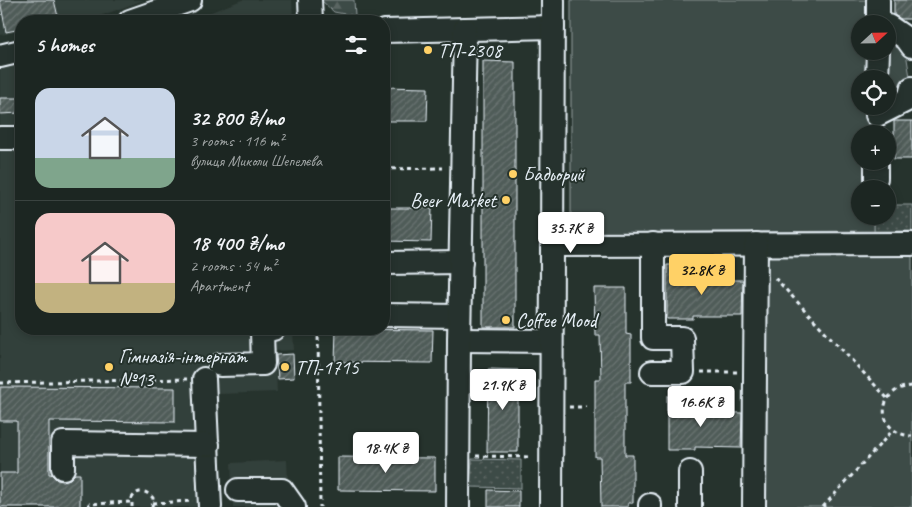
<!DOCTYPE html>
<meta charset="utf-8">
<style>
body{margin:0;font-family:Caveat,sans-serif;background:#252e2a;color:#f1f3f6;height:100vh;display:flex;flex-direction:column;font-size:19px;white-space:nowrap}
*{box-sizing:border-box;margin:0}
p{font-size:16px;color:#a0a5a5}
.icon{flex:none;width:28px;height:28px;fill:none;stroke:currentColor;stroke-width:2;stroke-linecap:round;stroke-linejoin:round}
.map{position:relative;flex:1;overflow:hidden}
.sheet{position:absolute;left:15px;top:15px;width:375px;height:320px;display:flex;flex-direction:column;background:#1c2622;border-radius:20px;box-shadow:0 2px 8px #0003,0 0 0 1px #3a4340}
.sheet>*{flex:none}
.needle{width:32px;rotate:68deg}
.buttons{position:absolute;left:851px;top:15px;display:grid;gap:10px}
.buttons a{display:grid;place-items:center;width:45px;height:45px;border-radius:50%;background:#1c2622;box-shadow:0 2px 8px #0003,0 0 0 1px #3a4340;font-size:25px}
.price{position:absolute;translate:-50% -42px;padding:0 11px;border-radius:5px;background:#fff;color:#222;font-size:16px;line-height:32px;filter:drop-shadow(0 1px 2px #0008)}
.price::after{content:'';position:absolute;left:50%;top:30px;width:15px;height:11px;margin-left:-8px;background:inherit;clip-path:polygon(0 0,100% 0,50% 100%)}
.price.on{background:#ffd166;color:#111}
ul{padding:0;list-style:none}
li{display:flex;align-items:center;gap:15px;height:125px;padding:0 20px}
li+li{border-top:1px solid #3a4340}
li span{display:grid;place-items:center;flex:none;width:140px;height:100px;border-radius:15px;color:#555}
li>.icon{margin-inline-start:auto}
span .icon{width:60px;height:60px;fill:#fffc;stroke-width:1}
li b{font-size:21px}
h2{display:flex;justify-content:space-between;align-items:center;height:60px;padding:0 20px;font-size:21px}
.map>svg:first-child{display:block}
</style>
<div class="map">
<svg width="912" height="507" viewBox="0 0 912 507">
<defs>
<pattern id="grass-dots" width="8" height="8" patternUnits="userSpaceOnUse" patternTransform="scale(1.25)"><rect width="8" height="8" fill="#3e4b47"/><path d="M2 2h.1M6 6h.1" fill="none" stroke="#5a6562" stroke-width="1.8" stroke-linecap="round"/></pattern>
<pattern id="forest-firs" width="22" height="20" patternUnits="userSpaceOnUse" patternTransform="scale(1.25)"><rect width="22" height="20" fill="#3e4b47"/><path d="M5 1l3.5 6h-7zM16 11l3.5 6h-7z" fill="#5a6562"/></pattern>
<pattern id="building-hatch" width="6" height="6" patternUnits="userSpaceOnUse" patternTransform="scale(1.25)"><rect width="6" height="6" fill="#505c59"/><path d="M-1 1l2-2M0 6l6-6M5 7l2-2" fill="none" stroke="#697472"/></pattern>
</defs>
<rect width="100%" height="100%" fill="#26332d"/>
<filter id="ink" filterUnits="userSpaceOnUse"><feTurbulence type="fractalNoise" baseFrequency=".02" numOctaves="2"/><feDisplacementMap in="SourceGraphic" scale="10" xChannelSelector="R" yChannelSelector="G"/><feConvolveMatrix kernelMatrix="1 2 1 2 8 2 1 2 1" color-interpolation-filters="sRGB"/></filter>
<g filter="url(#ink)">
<g fill="#333f3a">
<path d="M0,0H144L100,16L72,21H21V31L0,35Z"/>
<path d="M242,0H292L293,21H188Z"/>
<path d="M21,62V329H293L294,350L275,351L277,392L219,394V507H0V67Z"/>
<path d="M287,460L289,507H233L231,463Z"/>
</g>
<g fill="url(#grass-dots)" stroke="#939ea0">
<path d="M888,205H912V231H874V216H888Z"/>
<path d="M472,459L521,460V488L470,487Z"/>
</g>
<path fill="url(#forest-firs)" stroke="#939ea0" d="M321,0H354L355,16L334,12Z"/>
<g fill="#3e4b47" stroke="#939ea0">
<path d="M571,0H874V24H860V51H874V79H860V106H874V134H860V161H874V189H860V216H874V231L571,233Z"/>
<path d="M888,36L906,53L910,77L904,94L888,101Z"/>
<path d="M760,249L912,250V507H762Z"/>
</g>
<g fill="url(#building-hatch)" stroke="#e8f1f8">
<path d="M0,0H54L59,21H21V29L6,32Z"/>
<path d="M894,0H912V19H901L894,15Z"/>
<path d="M483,61L515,62V327H483Z"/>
<path d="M384,87L428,88L427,121H384Z"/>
<path d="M0,98H21V113L0,114Z"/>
<rect x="894" y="121" width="18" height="38"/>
<path d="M384,208H432L431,242L384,241Z"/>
<path d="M667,265H683V280H743L742,316H693V319H667Z"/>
<path d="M594,288H626V334L631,335V382H625V455H633V503H628V507H601L600,457H595V379H601L600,335H595Z"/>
<path d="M336,329L433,330L432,363L335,362Z"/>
<path d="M293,354L294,378L278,379L276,355Z"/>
<path d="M488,369L518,370V452H487Z"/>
<path d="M0,387L175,388V422L49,421V474H51L57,480L63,481L70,479L75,474H80V507H0V473H17V421H0Z"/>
<path d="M667,396L684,397V412L742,413L741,448L695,447V450H667Z"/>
<path d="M338,457L435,458V491L338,490Z"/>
<path d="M488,490L519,491V507H488Z"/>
</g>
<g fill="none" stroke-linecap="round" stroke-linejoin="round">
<g stroke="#e8f1f8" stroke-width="26">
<g id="minor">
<path d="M310,0L311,21"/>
<path d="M130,21L190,0"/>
<path d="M878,24V0"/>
<path d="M888,26L907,39L912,46"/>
<path d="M384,31L553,27"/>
<path d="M0,56L21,51"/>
<path d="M877,79L878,51"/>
<path d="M877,115L909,99L912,88"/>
<path d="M0,138H17L21,140"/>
<path d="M876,178V161"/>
<path d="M552,245L912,244"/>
<path d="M384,263L461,262"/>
<path d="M384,315L459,316"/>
<path d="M459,340L551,341"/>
<path d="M220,365L263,364L262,332L273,329"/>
<path d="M652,372H683L682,338H653V244"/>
<path d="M204,379L210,507"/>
<path d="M63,468V443L208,445"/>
<path d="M690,472V507"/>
<path d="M238,490H282L294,507"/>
<path d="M650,505V507"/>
<path d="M458,507L459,340L465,29"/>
<path d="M551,507L553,0"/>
<path d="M754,507L756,244"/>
</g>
</g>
<g stroke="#e8f1f8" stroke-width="3" stroke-dasharray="4 4" stroke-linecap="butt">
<path d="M384,169L443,168"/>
<path d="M775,278L888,399"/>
<path d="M318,329L320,507"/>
<path d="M701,372H737"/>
<path d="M0,383L187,379"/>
<path d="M912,386C875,388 875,434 912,436"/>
<path d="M569,407H586"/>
<path d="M476,456L532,457"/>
<path d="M153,503L193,501"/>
<path d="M89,507V504L131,502"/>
<path d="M132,507V498C138,489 146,490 153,498L152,507"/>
<path d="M823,507L893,430"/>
</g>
<use href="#minor" stroke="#26332d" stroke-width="22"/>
</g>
</g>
<g fill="#ffd166" stroke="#26332d" stroke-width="2">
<circle cx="428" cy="50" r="5"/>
<circle cx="513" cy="174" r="5"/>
<circle cx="506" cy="200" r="5"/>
<circle cx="506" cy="320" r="5"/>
<circle cx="109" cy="367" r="5"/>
<circle cx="285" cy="367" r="5"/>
</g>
<g text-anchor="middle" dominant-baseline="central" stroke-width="4" stroke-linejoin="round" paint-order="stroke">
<g font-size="20" fill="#e8f1f8" stroke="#26332d" text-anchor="start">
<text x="438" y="50">ТП-2308</text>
<text x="523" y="174">Бадьорий</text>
<text x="496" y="200" text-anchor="end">Beer Market</text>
<text x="516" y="320">Coffee Mood</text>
<text x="119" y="356">Гімназія-інтернат<tspan x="119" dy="23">№13</tspan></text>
<text x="295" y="367">ТП-1715</text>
</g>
</g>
</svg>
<div class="buttons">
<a><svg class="needle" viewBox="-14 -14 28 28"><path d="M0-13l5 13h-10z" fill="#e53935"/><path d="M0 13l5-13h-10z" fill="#a0a5a5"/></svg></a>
<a><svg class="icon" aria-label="locate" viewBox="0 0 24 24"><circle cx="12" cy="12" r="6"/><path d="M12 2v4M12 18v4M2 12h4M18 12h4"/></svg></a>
<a>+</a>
<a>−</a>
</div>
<b class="price" style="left:571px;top:254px">35.7K ₴</b>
<b class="price on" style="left:702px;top:296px">32.8K ₴</b>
<b class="price" style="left:503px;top:411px">21.9K ₴</b>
<b class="price" style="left:701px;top:428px">16.6K ₴</b>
<b class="price" style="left:386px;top:474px">18.4K ₴</b>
<section class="sheet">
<h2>5 homes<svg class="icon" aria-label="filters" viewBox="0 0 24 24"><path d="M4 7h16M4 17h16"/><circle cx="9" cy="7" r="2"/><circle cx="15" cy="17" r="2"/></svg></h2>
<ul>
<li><span style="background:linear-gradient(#c9d6e8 70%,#7fa58c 0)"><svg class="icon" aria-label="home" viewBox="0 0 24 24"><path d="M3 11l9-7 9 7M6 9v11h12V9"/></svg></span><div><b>32 800 ₴/mo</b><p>3 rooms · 116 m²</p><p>вулиця Миколи Шепелєва</p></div></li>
<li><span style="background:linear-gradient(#f6c9c9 70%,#c2b280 0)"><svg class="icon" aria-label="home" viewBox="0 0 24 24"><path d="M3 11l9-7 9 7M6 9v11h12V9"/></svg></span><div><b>18 400 ₴/mo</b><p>2 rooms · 54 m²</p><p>Apartment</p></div></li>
</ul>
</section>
</div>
